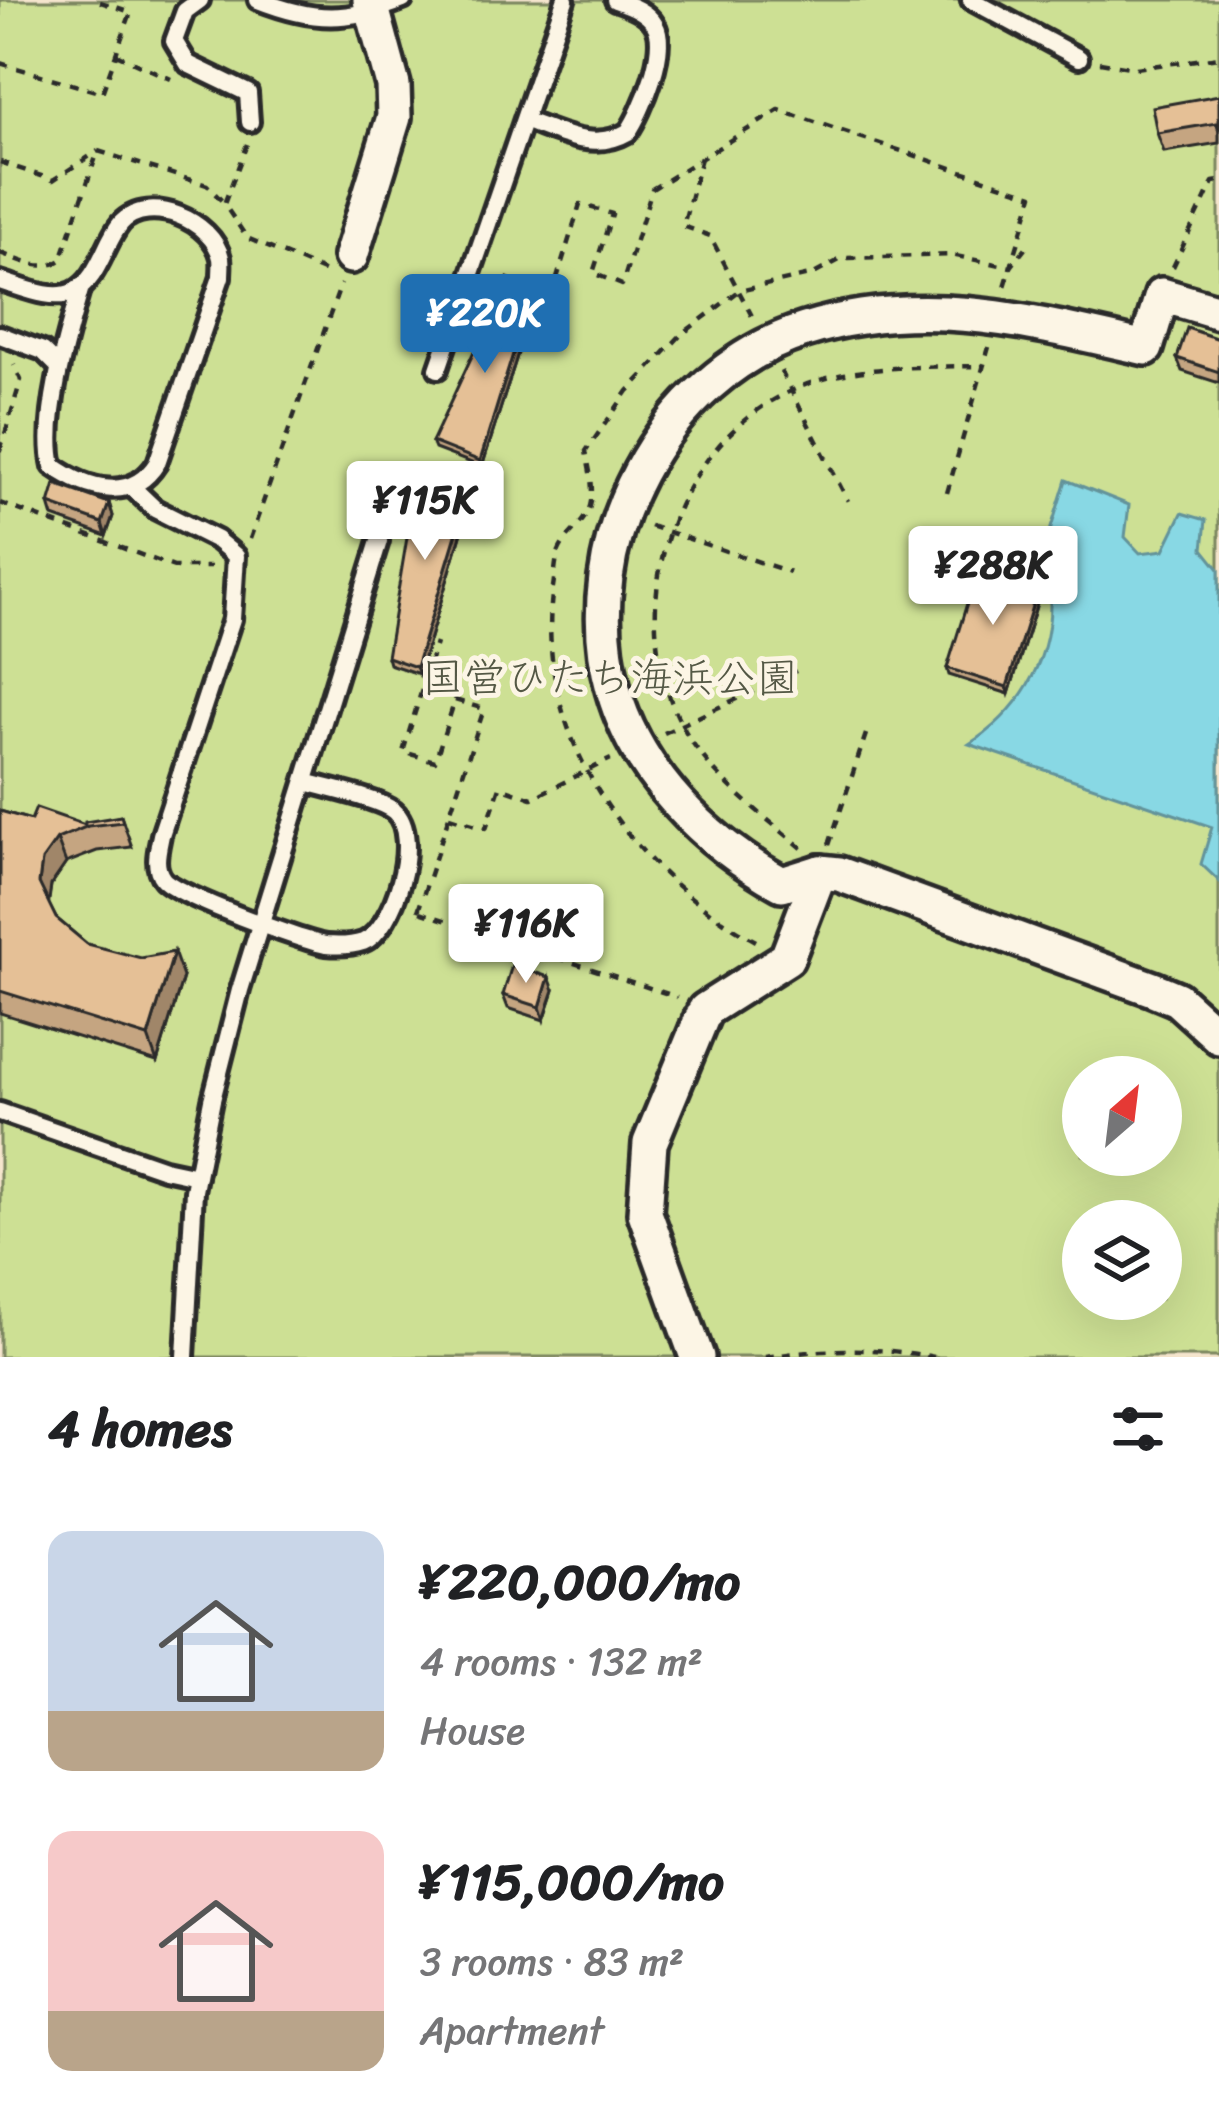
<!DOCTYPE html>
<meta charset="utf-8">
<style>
body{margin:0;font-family:Sriracha,"Klee One",sans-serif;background:#f6f6f6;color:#202124;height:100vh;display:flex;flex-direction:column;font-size:45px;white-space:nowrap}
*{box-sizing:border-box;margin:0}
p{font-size:39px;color:#757577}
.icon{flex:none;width:66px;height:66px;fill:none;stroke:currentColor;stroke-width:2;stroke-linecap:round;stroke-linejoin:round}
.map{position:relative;height:1357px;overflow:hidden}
.side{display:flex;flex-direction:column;background:#fff;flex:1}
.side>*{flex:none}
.needle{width:78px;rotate:28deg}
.tools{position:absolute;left:1062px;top:1056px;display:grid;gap:24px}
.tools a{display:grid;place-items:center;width:120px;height:120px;border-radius:50%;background:#fff;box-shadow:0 12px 48px #0002;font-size:60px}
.price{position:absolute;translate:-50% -102px;padding:0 27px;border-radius:12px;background:#fff;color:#222;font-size:39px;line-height:78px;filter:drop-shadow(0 3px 6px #0008)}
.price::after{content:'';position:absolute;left:50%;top:72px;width:36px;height:27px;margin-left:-18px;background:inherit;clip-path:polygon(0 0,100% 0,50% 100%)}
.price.selected{background:#1f6fb2;color:#fff}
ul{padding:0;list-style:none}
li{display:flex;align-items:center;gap:36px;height:300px;padding:0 48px}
li span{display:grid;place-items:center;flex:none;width:336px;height:240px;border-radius:24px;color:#555}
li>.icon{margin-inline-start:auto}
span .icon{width:144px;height:144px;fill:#fffc;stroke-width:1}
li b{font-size:51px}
h2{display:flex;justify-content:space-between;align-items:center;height:144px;padding:0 48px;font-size:51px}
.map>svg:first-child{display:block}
</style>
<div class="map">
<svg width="1219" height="1357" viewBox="0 0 1219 1357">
<rect width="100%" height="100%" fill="#f5e5cd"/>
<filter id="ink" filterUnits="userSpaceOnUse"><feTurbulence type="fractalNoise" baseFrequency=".00833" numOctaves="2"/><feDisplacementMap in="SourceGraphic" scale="24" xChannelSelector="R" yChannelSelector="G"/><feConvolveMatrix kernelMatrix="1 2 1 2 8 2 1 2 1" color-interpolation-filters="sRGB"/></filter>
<g filter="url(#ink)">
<path fill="#cde094" stroke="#7c8660" stroke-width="3" fill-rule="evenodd" d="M0,0H1219V1357H0ZM1083,1077H1161V1155H1083ZM1083,1221H1161V1299H1083Z"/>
<path fill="#88d8e4" stroke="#63939a" stroke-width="3" d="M1066,480L1129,505L1125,537L1140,553L1164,550L1182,513L1206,520L1203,549L1219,569V881L1201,864L1212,827L969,744C1017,714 1050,663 1050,605C1049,583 1041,562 1036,541L1046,544Z"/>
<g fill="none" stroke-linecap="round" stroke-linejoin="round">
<g stroke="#2b2b2b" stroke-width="26">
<g id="lane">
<path d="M200,0L185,11L174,41L188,64L248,93L250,122"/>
<path d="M258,0C314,22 347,22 403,0"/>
<path d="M971,0L1079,58"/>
<path d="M526,121C560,133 594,152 628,132C642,112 669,47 655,25C647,11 629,5 615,0"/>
<path d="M0,281C21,287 53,302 73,292C99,280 104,243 121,223C149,193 213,221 221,258C222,264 221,270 221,277L157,463C132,503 87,490 53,466C42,419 67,335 81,287"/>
<path d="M0,335L43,351L58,366"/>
<path d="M438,369L565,0"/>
<path d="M133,488L155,509L217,540L236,556L232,619L161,835C158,850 153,867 163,879C176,895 302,941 326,945C338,946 351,946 363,942C394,930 423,836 394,811C378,798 328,789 306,782"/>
<path d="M0,1112L164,1169L197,1176"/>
<path d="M185,1357L194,1191L212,1100L240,990L379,541"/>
</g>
</g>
<g stroke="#2b2b2b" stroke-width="42">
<g id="street">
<path d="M351,256L394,117L393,85L370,0"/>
<path d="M1219,312L1162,295L1146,348C1032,322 922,293 805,330C661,375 573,545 613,689C637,775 707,843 782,884L820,872L839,874L1153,989L1177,999L1219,1037"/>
<path d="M697,1357L645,1213L650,1143L705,1010L787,958L820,872"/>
</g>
</g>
<g stroke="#2b2b2b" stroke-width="4.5" stroke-dasharray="9 9" stroke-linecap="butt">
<path d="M116,54L171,79"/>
<path d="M1100,62L1136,68L1219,57"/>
<path d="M0,63L102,93L131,12L94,0"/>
<path d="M247,144L224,204L247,238L328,273"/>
<path d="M98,151L207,185L224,203"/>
<path d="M701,158L683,226L710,236L753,318"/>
<path d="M0,162L53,180L98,151"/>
<path d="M0,253C21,260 42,273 61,260L98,151"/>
<path d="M1173,267L1213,182L1219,181"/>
<path d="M546,314L580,204L612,214L593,273L622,285L652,189L779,110L1033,195L1004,290"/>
<path d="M781,371L848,501"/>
<path d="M0,451L21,380L14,365"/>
<path d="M947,493L989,347"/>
<path d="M0,503L174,567H211"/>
<path d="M650,526L790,572"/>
<path d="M250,539L341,284"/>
<path d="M664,733L796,671"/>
<path d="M449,817L486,828L500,787L532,798L611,759"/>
<path d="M829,845L867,731"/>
<path d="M802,848C759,812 709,776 682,725C620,609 672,444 793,390C850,364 921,367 982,366"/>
<path d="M418,911L484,709L455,700L435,761L403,752L436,643"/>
<path d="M420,912L677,997"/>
<path d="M756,941C632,874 532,734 553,587C555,576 555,561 559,551C566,534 585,524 590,506C595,488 589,469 586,451L628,391L681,335L739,291L814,274L843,258L951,255L1011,267L1027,246"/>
<path d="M765,1357C821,1349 879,1346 934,1357"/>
</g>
<use href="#lane" stroke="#fcf5e5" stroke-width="16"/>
<use href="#street" stroke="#fcf5e5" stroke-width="33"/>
</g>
<g fill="#c5a581" stroke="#2b2b2b" stroke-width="3">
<path d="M1219,95V143L1164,152L1157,133Z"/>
<path d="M533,289L536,296L482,467L435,449L432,442Z"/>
<path d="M1219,339V383L1182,371L1177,358Z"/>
<path d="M473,495L419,674L389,664L387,657Z"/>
<path d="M109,503L113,516L106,536L53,517L49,504Z"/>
<path d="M1038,587L1040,593L1009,694L949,675L947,668Z"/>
<path d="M0,811L31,820L85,825L121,816L132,847L97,851L66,863L51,885L48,903L56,918L87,944L183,977L157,1062L0,1013Z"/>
<path d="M554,990L544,1020L508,1008L503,995Z"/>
</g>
<g fill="#a08669" stroke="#2b2b2b" stroke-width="3">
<path d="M533,289L536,296L482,467L480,461Z"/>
<path d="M470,489L473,495L419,674L416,667Z"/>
<path d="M109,503L113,516L106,536L102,523Z"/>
<path d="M1038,587L1040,593L1009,694L1007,687Z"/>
<path d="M57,839L66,863L51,885L48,908L39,883L42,860Z"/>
<path d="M174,952L183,977L157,1062L148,1037Z"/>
<path d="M549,977L554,990L544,1020L540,1007Z"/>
</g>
<g fill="#e5c096" stroke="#2b2b2b" stroke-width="3">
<path d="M1219,95V133L1217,123L1157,133L1152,107Z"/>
<path d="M508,278L533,289L480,461L432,442Z"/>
<path d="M1187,328L1219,339V372L1177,358Z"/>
<path d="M418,472L470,489L416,667L387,657Z"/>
<path d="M55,484L109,503L102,523L49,504Z"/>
<path d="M978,568L1038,587L1007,687L947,668Z"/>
<path d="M36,808L85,825V822L121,816L123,822L88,826L57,839L42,860L39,883L56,918L87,944L141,958L174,952L148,1037L0,991V811L31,820Z"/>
<path d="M512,965L549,977L540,1007L503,995Z"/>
</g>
</g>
<g text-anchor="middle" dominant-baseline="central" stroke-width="10" stroke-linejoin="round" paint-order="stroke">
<g font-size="42" fill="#545845" stroke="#fcf5e5">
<text x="610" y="678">国営ひたち海浜公園</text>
</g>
</g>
</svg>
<div class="tools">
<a><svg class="needle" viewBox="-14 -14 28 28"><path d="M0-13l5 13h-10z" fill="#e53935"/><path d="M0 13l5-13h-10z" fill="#757577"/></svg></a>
<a><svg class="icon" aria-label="layers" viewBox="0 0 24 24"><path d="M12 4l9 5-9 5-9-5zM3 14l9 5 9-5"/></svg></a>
</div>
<b class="price selected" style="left:485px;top:376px">¥220K</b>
<b class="price" style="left:425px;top:563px">¥115K</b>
<b class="price" style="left:993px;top:628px">¥288K</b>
<b class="price" style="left:526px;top:986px">¥116K</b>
</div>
<section class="side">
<h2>4 homes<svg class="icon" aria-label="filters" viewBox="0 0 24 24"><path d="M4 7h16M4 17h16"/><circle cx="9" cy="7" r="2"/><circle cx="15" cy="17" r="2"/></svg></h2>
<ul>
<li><span style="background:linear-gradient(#c9d6e8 75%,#b9a48a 0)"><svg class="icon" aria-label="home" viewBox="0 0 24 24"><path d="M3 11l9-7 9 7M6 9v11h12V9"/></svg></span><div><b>¥220,000/mo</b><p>4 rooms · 132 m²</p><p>House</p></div></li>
<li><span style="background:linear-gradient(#f6c9c9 75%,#b9a48a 0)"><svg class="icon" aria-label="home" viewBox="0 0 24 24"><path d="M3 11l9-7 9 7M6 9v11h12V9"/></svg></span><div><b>¥115,000/mo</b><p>3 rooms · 83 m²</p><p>Apartment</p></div></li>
</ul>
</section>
